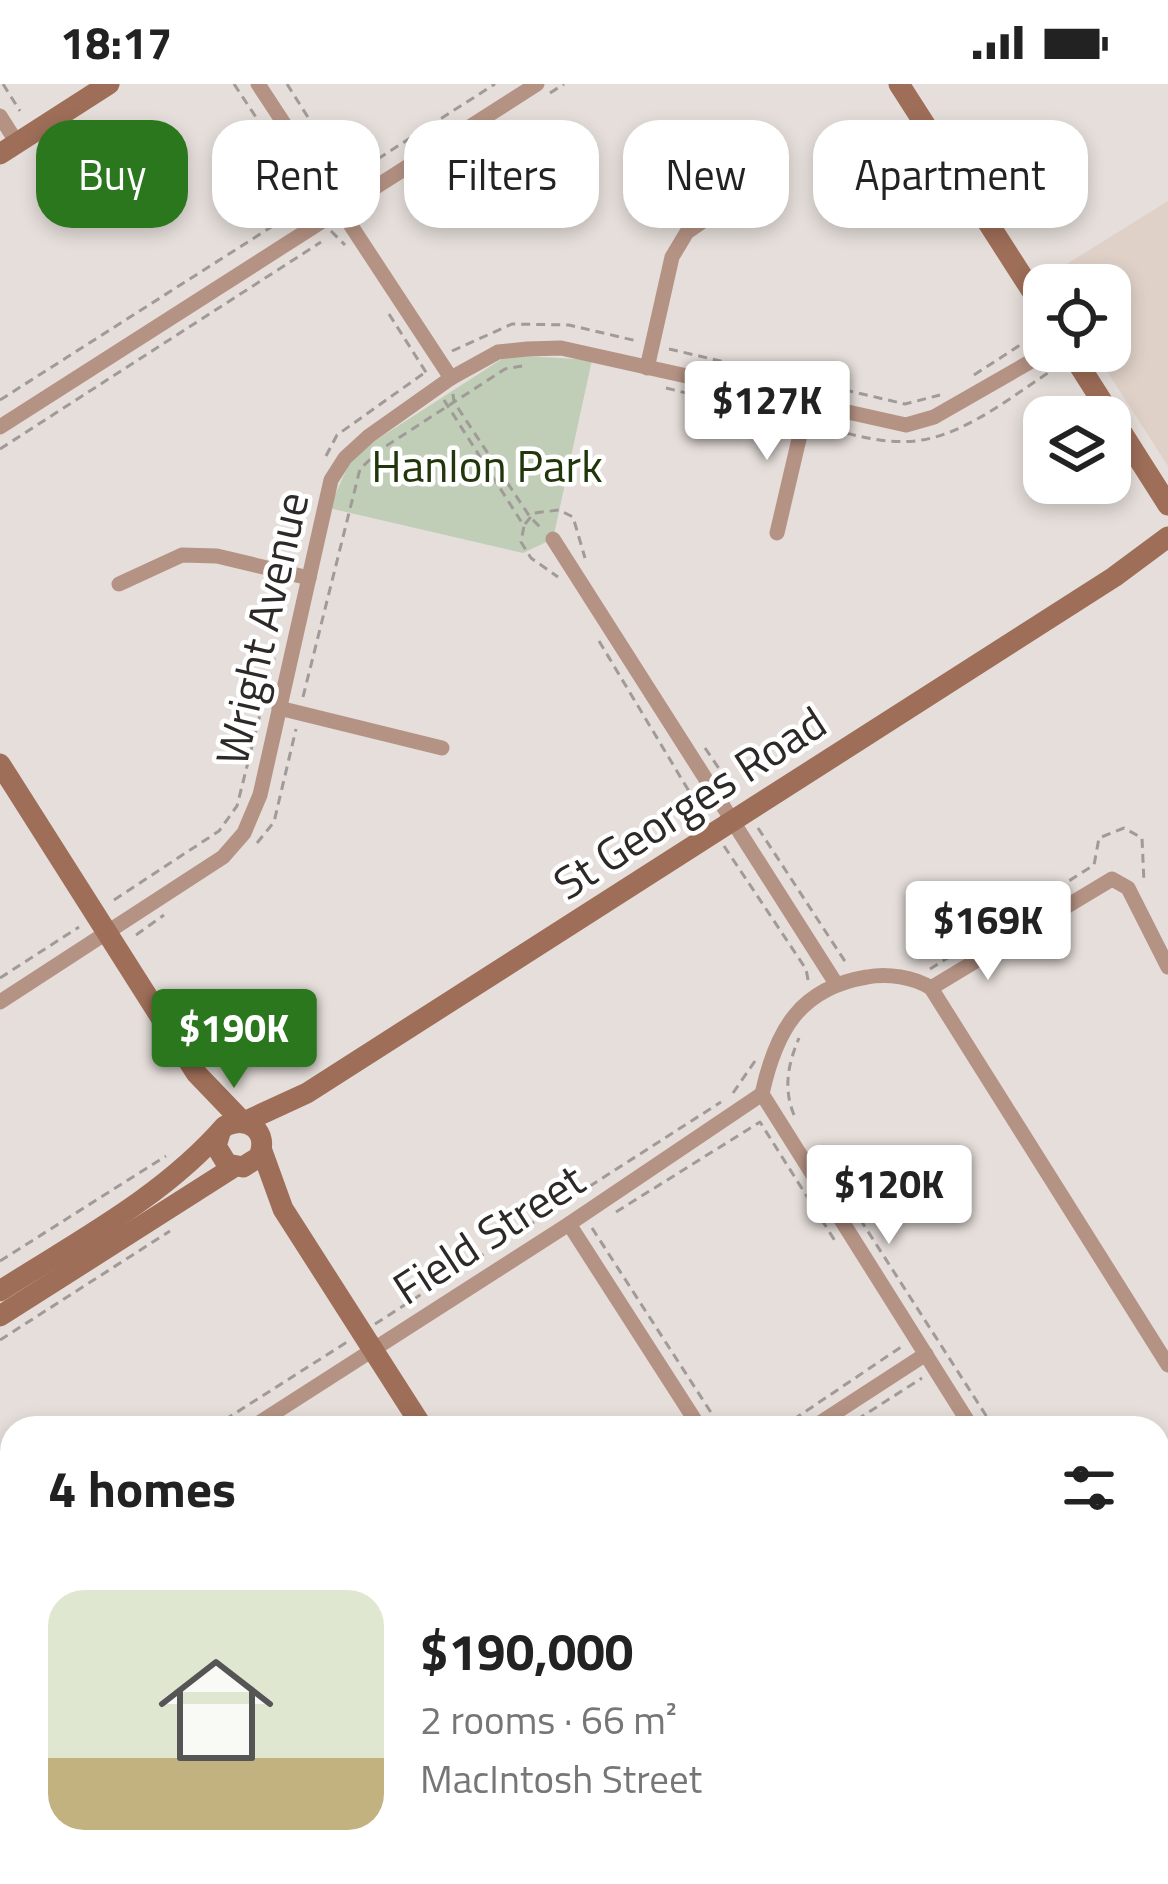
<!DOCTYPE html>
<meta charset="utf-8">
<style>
body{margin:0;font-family:"Titillium Web",sans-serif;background:#f2f2f2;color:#222;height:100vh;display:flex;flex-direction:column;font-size:45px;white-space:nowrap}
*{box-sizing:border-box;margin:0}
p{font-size:39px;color:#767676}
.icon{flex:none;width:66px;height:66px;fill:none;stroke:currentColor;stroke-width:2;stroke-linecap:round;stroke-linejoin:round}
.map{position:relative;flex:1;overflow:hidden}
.details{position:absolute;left:0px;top:1332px;width:1170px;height:468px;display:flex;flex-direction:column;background:#fff;border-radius:36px 36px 0 0;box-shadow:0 6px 18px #0003}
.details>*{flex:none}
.hud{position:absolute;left:36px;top:36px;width:1098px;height:108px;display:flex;gap:24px}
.tools{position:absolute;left:1023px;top:180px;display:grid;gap:24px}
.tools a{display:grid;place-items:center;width:108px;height:108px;border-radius:24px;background:#fff;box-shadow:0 6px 18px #0003;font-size:60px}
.price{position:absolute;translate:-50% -102px;padding:0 27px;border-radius:12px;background:#fff;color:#222;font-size:39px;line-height:78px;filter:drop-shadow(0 3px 6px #0008)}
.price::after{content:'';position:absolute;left:50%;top:72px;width:36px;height:27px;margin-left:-18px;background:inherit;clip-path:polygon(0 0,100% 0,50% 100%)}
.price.on{background:#2b771e;color:#fff}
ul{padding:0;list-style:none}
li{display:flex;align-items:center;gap:36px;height:300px;padding:0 48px}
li+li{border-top:3px solid #e0e0e0}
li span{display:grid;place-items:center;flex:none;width:336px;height:240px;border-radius:36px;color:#555}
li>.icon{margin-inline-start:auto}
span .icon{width:144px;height:144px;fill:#fffc;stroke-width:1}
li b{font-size:51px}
h2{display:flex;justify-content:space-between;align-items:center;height:144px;padding:0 48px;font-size:51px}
.pill{padding:0 42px;border-radius:36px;background:#fff;box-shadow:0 6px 18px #0003;font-size:42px;line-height:108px}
.pill.on{background:#2b771e;color:#fff}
.status{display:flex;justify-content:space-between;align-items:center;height:84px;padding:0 60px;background:#fff;direction:ltr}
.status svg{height:33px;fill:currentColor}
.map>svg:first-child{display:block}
</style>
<div class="status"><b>18:17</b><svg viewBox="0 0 49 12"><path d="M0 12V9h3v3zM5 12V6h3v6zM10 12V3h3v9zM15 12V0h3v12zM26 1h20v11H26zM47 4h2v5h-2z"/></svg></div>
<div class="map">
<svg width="1168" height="1800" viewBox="0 0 1168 1800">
<rect width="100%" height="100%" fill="#e5deda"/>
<path fill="#dfd1c8" d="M1168,117V382L1094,267H1110V201H1051L1046,193Z"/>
<g fill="#c1ceb7">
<path d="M508,271L592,276L553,455L523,469L329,424L353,371Z"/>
<path d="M1168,1556V1654L1158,1653V1563Z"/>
</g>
<path fill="#ddbab2" d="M787,1788H839L846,1800H795Z"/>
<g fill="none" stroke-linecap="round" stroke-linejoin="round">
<g stroke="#a09b98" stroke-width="3" stroke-dasharray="9 6" stroke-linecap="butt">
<path d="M3,0L20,27"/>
<path d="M234,0L316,124"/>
<path d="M287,0L350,100"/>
<path d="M550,9L564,0"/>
<path d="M340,99L495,0"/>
<path d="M331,147L345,161"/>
<path d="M389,230L429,293"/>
<path d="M669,265L905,320L940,311"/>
<path d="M452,267L512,240L569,241L637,257"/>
<path d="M974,291L1037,250"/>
<path d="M666,304L791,335"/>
<path d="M453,310L454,318L530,433L543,446"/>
<path d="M0,316L312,117"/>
<path d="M444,316L524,442L521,458L531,474L558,493"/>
<path d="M818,342C850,350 888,362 922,356C970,348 1016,309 1057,283"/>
<path d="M0,365L321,158"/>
<path d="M326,372L337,351L427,287"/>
<path d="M525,440L534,429L559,426L573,433L585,474"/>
<path d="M599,557L705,734"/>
<path d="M303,613L360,385L380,366L505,285L522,282"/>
<path d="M705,664L737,711"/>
<path d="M758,744L848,882"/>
<path d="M257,759L274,738L296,645"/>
<path d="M724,762L806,885L809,901"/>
<path d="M114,816L219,747L237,722L276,567"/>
<path d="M136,851L164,831"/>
<path d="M930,885L1094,781L1099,754L1124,744L1142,754L1144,799"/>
<path d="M0,894L79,843"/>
<path d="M733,1009L755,977"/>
<path d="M794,1031C783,1004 788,980 799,954"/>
<path d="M616,1128L760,1038L837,1160"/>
<path d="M860,1135L994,1344"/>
<path d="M592,1144L721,1344"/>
<path d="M0,1177L166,1072"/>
<path d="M375,1240L721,1018"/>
<path d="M0,1256L170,1147"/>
<path d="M212,1344L347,1258"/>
<path d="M781,1344L904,1261"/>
<path d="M844,1344L922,1294"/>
<path d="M1158,1411L1168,1405"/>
<path d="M1158,1459L1168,1453"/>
<path d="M0,1480L12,1472"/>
<path d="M1159,1655L1168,1650"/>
<path d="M1158,1704L1168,1706"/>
<path d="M0,1743L12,1735"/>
<path d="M996,1800L1014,1788"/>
</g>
<path stroke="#b59384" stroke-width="8" d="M865,1788L873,1800"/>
<g stroke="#b59384" stroke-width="15">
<path d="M258,0L451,294"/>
<path d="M0,32L17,59"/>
<path d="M647,284L672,173L687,148L735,115"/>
<path d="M0,343L537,0"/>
<path d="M777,449L807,321"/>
<path d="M553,455L835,898"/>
<path d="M119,500L182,471L217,472L309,494"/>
<path d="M279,624L442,664"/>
<path d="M931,904L1168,1281"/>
<path d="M0,918L223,773L244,749L260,711L331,396L345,374L369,352L451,294L498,268L527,265L561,264L906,341L934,333L1049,267"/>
<path d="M569,1140L700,1344"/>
<path d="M251,1344L569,1140L762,1010"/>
<path d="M812,1344L926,1270"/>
<path d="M972,1344L762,1010C776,946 800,904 867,893C887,889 914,893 931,904L1112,795L1128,804L1168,883"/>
<path d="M1158,1438L1168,1432"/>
<path d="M0,1503L12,1495"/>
<path d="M1158,1680L1168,1684"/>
<path d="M0,1765L12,1758"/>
<path d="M375,1800L393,1788"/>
<path d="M965,1800L984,1788"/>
</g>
<g stroke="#9e6e58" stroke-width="21">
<path d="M899,0L1044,226"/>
<path d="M0,70L109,0"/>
<path d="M1070,267L1168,421"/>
<path d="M0,680L196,989L243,1038"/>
<path d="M244,1038L307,1009L1114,493L1168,453"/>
<path d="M262,1067L283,1125L423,1344"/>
<path d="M0,1207C78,1157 163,1113 225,1042C249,1031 269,1048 259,1073L243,1083L227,1080L216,1062L220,1049"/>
<path d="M0,1232L234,1083"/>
<path d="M706,1788L713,1800"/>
</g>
</g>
<g text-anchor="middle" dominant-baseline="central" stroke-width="9" stroke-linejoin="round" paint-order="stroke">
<g font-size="45" fill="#21360b" stroke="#fff">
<text x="487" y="381">Hanlon Park</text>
</g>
<g font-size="45" fill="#2c2928" stroke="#fff">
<text transform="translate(261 544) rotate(-77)">Wright Avenue</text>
<text transform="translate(689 718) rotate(-33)">St Georges Road</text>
<text transform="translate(488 1149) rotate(-33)">Field Street</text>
</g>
</g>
</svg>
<div class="tools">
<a><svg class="icon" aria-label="locate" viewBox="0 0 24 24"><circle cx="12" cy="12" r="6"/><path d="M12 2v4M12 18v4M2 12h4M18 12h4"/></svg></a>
<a><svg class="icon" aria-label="layers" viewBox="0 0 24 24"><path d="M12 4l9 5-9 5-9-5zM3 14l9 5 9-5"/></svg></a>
</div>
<b class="price" style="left:767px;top:379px">$127K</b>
<b class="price" style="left:988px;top:899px">$169K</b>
<b class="price on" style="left:234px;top:1007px">$190K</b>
<b class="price" style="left:889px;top:1163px">$120K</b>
<div class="hud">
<a class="pill on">Buy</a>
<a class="pill">Rent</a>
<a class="pill">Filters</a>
<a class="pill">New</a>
<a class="pill">Apartment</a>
</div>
<section class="details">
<h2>4 homes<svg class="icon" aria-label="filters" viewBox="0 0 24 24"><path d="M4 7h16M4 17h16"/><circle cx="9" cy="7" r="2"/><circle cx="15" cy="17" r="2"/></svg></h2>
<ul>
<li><span style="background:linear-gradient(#dfe7d0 70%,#c2b280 0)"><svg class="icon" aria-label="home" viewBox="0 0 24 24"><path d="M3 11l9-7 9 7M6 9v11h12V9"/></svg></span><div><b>$190,000</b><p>2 rooms · 66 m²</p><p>MacIntosh Street</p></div></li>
</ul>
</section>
</div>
